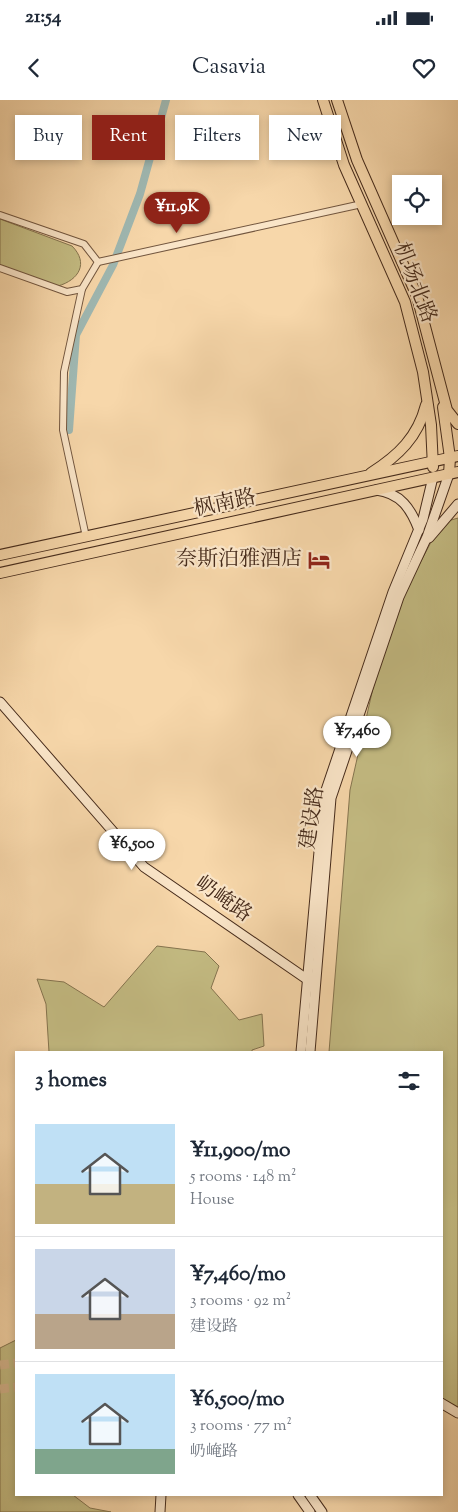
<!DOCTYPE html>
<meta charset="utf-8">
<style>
body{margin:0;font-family:"Sorts Mill Goudy","Noto Serif SC",serif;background:#f6f6f7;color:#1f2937;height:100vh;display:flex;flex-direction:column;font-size:19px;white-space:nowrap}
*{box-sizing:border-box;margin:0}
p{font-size:16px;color:#747a83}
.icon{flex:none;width:28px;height:28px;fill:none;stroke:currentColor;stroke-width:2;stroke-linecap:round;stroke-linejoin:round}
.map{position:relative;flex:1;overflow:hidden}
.drawer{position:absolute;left:15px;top:951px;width:428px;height:445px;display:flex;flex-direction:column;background:#fff;border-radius:0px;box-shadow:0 2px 8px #0003}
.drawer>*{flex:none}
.guide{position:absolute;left:15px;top:15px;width:429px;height:45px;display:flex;gap:10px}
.buttons{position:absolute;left:392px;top:75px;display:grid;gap:10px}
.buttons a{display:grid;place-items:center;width:50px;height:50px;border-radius:0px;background:#fff;box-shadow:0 2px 8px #0003;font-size:25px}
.price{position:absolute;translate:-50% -42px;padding:0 11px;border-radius:18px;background:#fff;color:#222;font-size:16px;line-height:32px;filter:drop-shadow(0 1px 2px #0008)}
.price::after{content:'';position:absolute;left:50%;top:30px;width:15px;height:11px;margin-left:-8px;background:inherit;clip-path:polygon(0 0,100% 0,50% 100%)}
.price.on{background:#8f2418;color:#fff}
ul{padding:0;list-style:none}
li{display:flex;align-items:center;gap:15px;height:125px;padding:0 20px}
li+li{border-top:1px solid #e0e1e3}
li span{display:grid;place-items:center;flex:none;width:140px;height:100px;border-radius:0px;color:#555}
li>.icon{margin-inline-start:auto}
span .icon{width:60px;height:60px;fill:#fffc;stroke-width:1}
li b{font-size:21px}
h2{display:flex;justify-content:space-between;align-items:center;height:60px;padding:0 20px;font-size:21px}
.chip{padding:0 18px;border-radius:0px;background:#fff;box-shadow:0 2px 8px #0003;font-size:18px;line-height:45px}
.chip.on{background:#8f2418;color:#fff}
.status{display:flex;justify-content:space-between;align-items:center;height:35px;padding:0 25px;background:#fff;direction:ltr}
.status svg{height:14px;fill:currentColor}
header{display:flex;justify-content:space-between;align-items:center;height:65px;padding:0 20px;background:#fff;font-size:22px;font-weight:600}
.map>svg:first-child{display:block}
</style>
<div class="status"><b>21:54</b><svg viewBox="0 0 49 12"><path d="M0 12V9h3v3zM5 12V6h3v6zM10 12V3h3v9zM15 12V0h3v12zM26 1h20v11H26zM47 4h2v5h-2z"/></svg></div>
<header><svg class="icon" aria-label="back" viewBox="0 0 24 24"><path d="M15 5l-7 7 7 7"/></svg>Casavia<svg class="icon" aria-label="heart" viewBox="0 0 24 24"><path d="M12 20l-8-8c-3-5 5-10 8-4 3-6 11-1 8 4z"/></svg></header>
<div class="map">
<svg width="458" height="1412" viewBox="0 0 458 1412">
<rect width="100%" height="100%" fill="#f7d7aa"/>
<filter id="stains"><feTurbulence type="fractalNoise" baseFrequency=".004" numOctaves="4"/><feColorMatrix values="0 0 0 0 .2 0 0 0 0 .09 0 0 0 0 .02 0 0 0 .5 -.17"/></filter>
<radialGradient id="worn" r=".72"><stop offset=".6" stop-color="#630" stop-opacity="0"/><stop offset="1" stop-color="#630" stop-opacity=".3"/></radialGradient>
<g fill="#c4bc83" stroke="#85744f">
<path d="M0,119L72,146C89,163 79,180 58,186L0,165Z"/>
<path d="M458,418V1312L441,1299V952H329L350,690L387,526L441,423Z"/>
<path d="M157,846L205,852L219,866L211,888L239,920L262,914L264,946L252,950V952H49L46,904L37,879L64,882L104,907Z"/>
<path d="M16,1240V1395H73L90,1408L111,1412H0V1248Z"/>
</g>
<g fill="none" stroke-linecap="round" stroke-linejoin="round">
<path stroke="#9fb8b2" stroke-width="8" d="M69,330L76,235L113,165L140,94L166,0"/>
<g stroke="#d4b58d" stroke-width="9" stroke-dasharray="9 4.5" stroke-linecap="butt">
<path d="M0,1265L16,1263"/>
<path d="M0,1289L16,1287"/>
</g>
<g stroke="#72563f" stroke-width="8">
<g id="street">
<path d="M0,115L84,144L98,162L362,104"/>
<path d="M0,168L67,192L82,189L98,162"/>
<path d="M82,189L64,272L63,330L86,437"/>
</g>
</g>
<g stroke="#462b1b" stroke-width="11">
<g id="secondary">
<path d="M376,390C401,393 411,409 419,430"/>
<path d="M429,438L458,404"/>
<path d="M0,602L144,767L311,882"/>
<path d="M301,952L324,696L393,492L423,419L433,377"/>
<path d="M310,952L331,698L399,497L427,437L449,374"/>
<path d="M441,1303L458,1313"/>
<path d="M298,1395L310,1412"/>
<path d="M310,1395L322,1412"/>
<path d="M160,1412L161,1395"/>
</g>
</g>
<g stroke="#462b1b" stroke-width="12">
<g id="primary">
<path d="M323,0L344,65L405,202L423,272L431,325L433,367"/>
<path d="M337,0L357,60L417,196L447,310L458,324"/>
<path d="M443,307L450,358L449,374"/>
<path d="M371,373C398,356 418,337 426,305"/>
<path d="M0,455L458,356"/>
<path d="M0,473L458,372"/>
</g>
</g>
<use href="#street" stroke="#fae5c8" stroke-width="6"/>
<use href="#secondary" stroke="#fae5c8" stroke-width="9"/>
<use href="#primary" stroke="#f7d7aa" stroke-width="10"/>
</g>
<defs>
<g id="hotel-bare" transform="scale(1.725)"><path d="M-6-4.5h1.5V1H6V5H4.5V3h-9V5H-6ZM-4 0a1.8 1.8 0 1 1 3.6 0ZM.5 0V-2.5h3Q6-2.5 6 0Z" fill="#8f2418" stroke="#fae5c8" stroke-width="2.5" paint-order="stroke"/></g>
</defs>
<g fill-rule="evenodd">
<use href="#hotel-bare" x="319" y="460"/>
</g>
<g text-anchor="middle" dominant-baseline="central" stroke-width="4.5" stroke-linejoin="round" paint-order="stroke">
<g font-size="21" fill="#462b1b" stroke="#fae5c8">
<text transform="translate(414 183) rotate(69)">机场北路</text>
<text transform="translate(225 404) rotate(-12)">枫南路</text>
<text transform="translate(313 718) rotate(-82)">建设路</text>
<text transform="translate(223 800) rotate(35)">屷崦路</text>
</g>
<g font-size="21" fill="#462b1b" stroke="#fae5c8" text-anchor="end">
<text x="302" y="460">奈斯泊雅酒店</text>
</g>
</g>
<rect width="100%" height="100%" filter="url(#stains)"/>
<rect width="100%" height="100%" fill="url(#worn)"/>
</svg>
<div class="buttons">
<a><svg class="icon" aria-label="locate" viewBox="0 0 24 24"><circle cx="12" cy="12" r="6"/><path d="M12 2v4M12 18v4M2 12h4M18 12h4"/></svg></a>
</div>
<b class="price on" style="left:177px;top:134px">¥11.9K</b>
<b class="price" style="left:357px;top:658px">¥7,460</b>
<b class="price" style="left:132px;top:771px">¥6,500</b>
<div class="guide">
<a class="chip">Buy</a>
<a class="chip on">Rent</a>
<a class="chip">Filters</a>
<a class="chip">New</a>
</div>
<section class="drawer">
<h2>3 homes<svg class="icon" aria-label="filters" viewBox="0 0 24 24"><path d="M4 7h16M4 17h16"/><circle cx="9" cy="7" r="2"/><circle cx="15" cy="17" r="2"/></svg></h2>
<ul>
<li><span style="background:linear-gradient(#bfe0f5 60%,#c2b280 0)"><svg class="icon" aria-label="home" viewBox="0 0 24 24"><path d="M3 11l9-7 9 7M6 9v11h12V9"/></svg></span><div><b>¥11,900/mo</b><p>5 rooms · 148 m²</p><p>House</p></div></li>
<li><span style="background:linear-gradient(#c9d6e8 65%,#b9a48a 0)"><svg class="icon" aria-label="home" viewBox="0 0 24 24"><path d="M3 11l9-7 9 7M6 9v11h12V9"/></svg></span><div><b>¥7,460/mo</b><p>3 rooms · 92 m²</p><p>建设路</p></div></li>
<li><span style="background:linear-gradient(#bfe0f5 75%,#7fa58c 0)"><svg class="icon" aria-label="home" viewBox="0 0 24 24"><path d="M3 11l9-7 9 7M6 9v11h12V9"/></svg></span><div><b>¥6,500/mo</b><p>3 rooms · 77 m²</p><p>屷崦路</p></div></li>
</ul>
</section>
</div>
